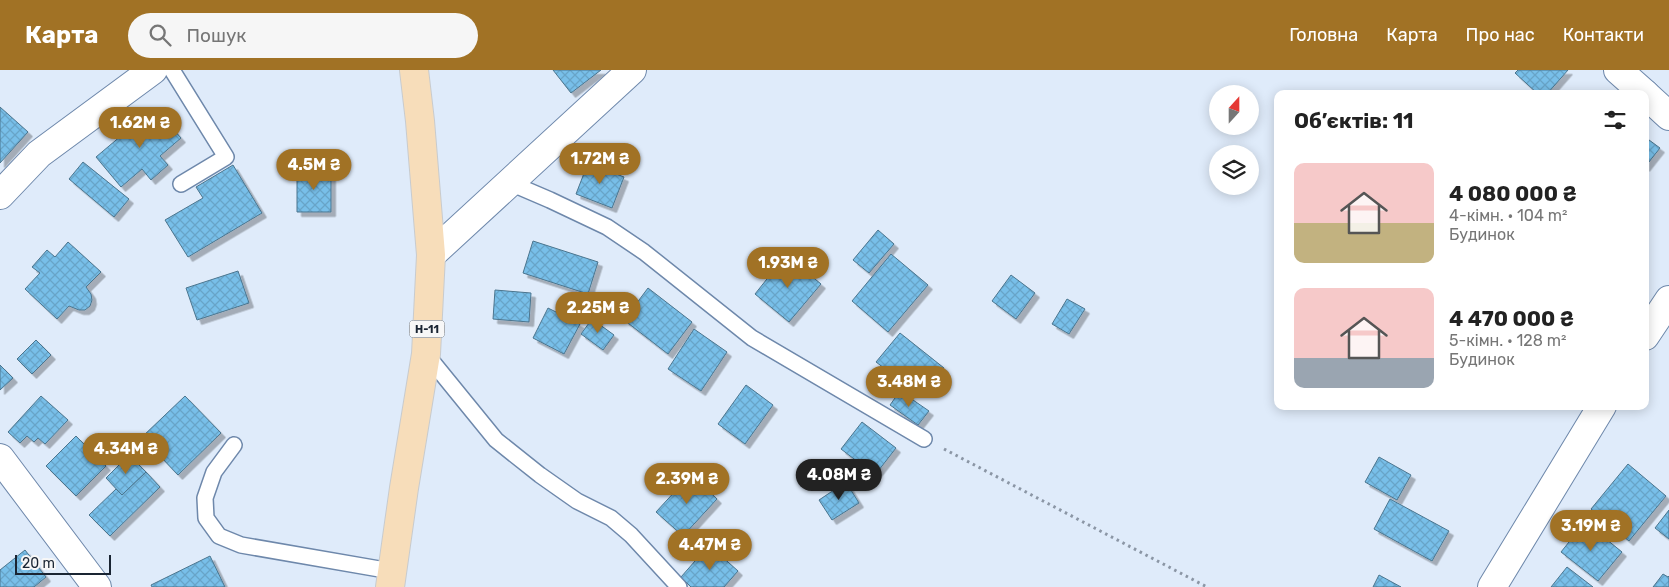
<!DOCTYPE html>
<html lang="uk">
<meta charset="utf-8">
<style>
body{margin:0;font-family:Rubik,sans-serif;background:#f6f6f6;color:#222;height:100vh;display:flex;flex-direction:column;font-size:19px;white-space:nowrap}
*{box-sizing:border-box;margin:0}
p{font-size:16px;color:#767676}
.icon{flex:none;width:28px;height:28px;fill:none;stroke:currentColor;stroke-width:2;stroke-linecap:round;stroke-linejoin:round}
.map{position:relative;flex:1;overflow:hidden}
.panel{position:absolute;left:1274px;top:20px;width:375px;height:320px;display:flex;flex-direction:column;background:#fff;border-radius:10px;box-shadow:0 2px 12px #0003}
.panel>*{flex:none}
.needle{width:32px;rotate:21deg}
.controls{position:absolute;left:1209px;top:15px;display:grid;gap:10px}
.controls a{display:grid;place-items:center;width:50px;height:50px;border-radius:50%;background:#fff;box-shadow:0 2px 12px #0003;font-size:25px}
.scale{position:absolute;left:15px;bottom:12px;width:96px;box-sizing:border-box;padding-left:5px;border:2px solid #1a2533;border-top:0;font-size:14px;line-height:18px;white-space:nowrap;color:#1a2533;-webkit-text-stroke:4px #f7f7f7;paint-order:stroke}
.price{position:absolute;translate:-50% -42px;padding:0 11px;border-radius:18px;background:#a17225;color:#fff;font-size:16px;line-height:32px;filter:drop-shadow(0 1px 2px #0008)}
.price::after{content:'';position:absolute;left:50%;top:30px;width:15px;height:11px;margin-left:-8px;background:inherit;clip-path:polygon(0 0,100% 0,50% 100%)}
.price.on{background:#222;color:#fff}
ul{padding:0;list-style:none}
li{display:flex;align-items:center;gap:15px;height:125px;padding:0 20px}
li span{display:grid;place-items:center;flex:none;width:140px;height:100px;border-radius:10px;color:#555}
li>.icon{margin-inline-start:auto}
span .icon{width:60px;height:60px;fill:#fffc;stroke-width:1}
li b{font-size:21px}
h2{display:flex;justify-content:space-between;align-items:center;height:60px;padding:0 20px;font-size:21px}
header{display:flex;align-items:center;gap:30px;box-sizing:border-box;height:70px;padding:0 25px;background:#a17225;color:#fff}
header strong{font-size:24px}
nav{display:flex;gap:28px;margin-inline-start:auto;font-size:18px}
.search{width:350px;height:45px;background:#f6f6f6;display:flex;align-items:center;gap:12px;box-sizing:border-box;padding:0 18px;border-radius:28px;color:#767676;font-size:19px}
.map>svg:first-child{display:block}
</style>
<header>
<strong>Карта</strong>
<div class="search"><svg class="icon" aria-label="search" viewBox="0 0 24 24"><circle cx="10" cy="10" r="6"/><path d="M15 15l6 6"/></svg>Пошук</div>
<nav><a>Головна</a><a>Карта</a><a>Про нас</a><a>Контакти</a></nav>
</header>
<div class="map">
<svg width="1669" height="517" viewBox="0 0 1669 517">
<defs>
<pattern id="building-cross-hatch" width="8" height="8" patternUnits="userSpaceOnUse" patternTransform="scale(1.25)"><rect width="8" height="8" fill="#78bfe9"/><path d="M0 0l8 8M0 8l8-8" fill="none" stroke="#67a4c8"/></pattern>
<filter id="shadow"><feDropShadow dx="4.5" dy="4.5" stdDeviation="0" flood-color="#0004"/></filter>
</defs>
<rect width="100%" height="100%" fill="#dfebfa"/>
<g fill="url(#building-cross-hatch)" stroke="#4b758e" filter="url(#shadow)">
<path d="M553,0H601L571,23Z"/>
<path d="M1518,0H1568L1547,24H1538L1515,3Z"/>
<path d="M0,37L28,62L0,93Z"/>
<path d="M154,38L181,68L160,86L168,95L151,110L142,99L121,117L96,87Z"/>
<path d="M1645,67L1660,78L1645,97Z"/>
<path d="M83,92L129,129L114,147L69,109Z"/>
<path d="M588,93L624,107L612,138L576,124Z"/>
<path d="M233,95L262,143L188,187L165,150L203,128L196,117Z"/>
<path d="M331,99V142H297V100Z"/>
<path d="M878,160L894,174L869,203L853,190Z"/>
<path d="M533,171L598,192L588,224L523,203Z"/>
<path d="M68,172L101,202L86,217L91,224L92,230L90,236L85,240H79L69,236L57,249L25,219L40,203L32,197L47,180L55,187Z"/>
<path d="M891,184L928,215L888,262L852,231Z"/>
<path d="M786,185L821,214L789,252L755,224Z"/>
<path d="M238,201L249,233L197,250L186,218Z"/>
<path d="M1011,205L1035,223L1016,249L992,231Z"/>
<path d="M648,218L692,252L668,284L624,250Z"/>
<path d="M495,220L531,223L529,252L493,249Z"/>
<path d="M1067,229L1085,239L1069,264L1052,254Z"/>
<path d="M548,238L580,254L564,284L533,268Z"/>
<path d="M592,249L614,265L603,280L581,264Z"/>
<path d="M694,259L727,282L701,321L668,299Z"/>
<path d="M900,263L944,298L927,320L905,303L900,310L876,292Z"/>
<path d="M36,270L51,285L32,304L17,289Z"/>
<path d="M0,295L13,308L0,320Z"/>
<path d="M746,315L773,335L745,374L718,354Z"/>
<path d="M900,321L929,341L918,355L890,335Z"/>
<path d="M41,326L68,350L45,374L38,368L34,372L27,366L20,373L8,362Z"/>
<path d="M185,326L221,363L178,405L142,367Z"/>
<path d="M862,352L896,378L875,405L841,379Z"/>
<path d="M76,366L106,396L76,426L46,396Z"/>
<path d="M129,385L146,402L122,425L106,408Z"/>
<path d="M1379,387L1411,405L1397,430L1365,412Z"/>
<path d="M1628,394L1666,426L1629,471L1591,439Z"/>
<path d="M146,402L160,417L110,466L89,445L116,419L122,425Z"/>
<path d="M691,404L717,429L683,466L656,442Z"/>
<path d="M846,412L859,433L832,450L819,430Z"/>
<path d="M1390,429L1449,461L1432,491L1374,459Z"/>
<path d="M1669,440V469L1655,458Z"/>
<path d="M1585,452L1622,482L1598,511L1561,482Z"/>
<path d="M709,475L738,501L724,517H691L681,507Z"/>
<path d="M25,480L46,507L34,517H0V500Z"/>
<path d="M210,486L225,517H152L151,515Z"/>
<path d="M1567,497L1593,517H1551Z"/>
<path d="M1663,504L1668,507L1669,506V517H1653Z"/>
<path d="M1379,505L1401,517H1373Z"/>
</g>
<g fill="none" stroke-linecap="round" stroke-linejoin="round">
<g stroke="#6e88ab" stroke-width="18">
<g id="lane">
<path d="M172,0L226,87L181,114"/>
<path d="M508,112L550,130L607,157L644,182L752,268L924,369"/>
<path d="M426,284L496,370L540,405L577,431L611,448L631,465L679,517"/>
<path d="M234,375L214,402L205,428L206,448L219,466L241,475L391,501"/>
</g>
</g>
<g stroke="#6e88ab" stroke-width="30">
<g id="street">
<path d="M1618,0L1645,24"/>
<path d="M1645,24L1669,46"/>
<path d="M0,125L39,84L153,0"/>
<path d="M431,185L632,0"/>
<path d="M1645,266L1669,230"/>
<path d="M0,388L97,517"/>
<path d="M1492,517L1602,336"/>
</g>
</g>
<g stroke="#c8cbce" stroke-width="30">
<path id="primary" d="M390,517L404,418L426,284L431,185L420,51L414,0"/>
</g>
<path stroke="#8b96a5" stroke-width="3" stroke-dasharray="2.5 4" stroke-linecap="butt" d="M944,379L1207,517"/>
<use href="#lane" stroke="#fff" stroke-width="15"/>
<use href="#street" stroke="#fff" stroke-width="28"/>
<use href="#primary" stroke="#f7ddba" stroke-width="28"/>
</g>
<g text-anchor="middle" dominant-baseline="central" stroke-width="5" stroke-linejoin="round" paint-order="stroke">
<rect fill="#f7f7f7" stroke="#5c646e" stroke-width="1" x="409.5" y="250.5" width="35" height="17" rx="4"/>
<g font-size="11" font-weight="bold" fill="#1a2533">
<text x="427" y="259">Н-11</text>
</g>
</g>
</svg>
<div class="controls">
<a><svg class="needle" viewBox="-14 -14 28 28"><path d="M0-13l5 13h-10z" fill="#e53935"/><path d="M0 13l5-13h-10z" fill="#767676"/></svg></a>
<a><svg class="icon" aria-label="layers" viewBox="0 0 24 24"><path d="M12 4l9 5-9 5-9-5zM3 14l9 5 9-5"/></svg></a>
</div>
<div class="scale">20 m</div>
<b class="price" style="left:140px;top:79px">1.62M ₴</b>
<b class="price" style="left:600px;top:115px">1.72M ₴</b>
<b class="price" style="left:314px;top:121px">4.5M ₴</b>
<b class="price" style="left:788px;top:219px">1.93M ₴</b>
<b class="price" style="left:598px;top:264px">2.25M ₴</b>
<b class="price" style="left:909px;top:338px">3.48M ₴</b>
<b class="price" style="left:126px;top:405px">4.34M ₴</b>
<b class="price on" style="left:839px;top:431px">4.08M ₴</b>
<b class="price" style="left:687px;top:435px">2.39M ₴</b>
<b class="price" style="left:1591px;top:482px">3.19M ₴</b>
<b class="price" style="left:710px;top:501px">4.47M ₴</b>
<section class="panel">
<h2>Об’єктів: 11<svg class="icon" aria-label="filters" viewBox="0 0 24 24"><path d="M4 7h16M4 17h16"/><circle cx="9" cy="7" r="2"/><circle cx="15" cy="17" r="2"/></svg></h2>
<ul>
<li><span style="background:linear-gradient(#f6c9c9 60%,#c2b280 0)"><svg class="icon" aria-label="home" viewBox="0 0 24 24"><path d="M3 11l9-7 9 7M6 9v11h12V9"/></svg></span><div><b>4 080 000 ₴</b><p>4-кімн. · 104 m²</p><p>Будинок</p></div></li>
<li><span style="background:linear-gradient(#f6c9c9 70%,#9aa5b1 0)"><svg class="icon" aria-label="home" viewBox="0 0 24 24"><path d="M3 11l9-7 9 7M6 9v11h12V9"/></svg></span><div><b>4 470 000 ₴</b><p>5-кімн. · 128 m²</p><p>Будинок</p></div></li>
</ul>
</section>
</div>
